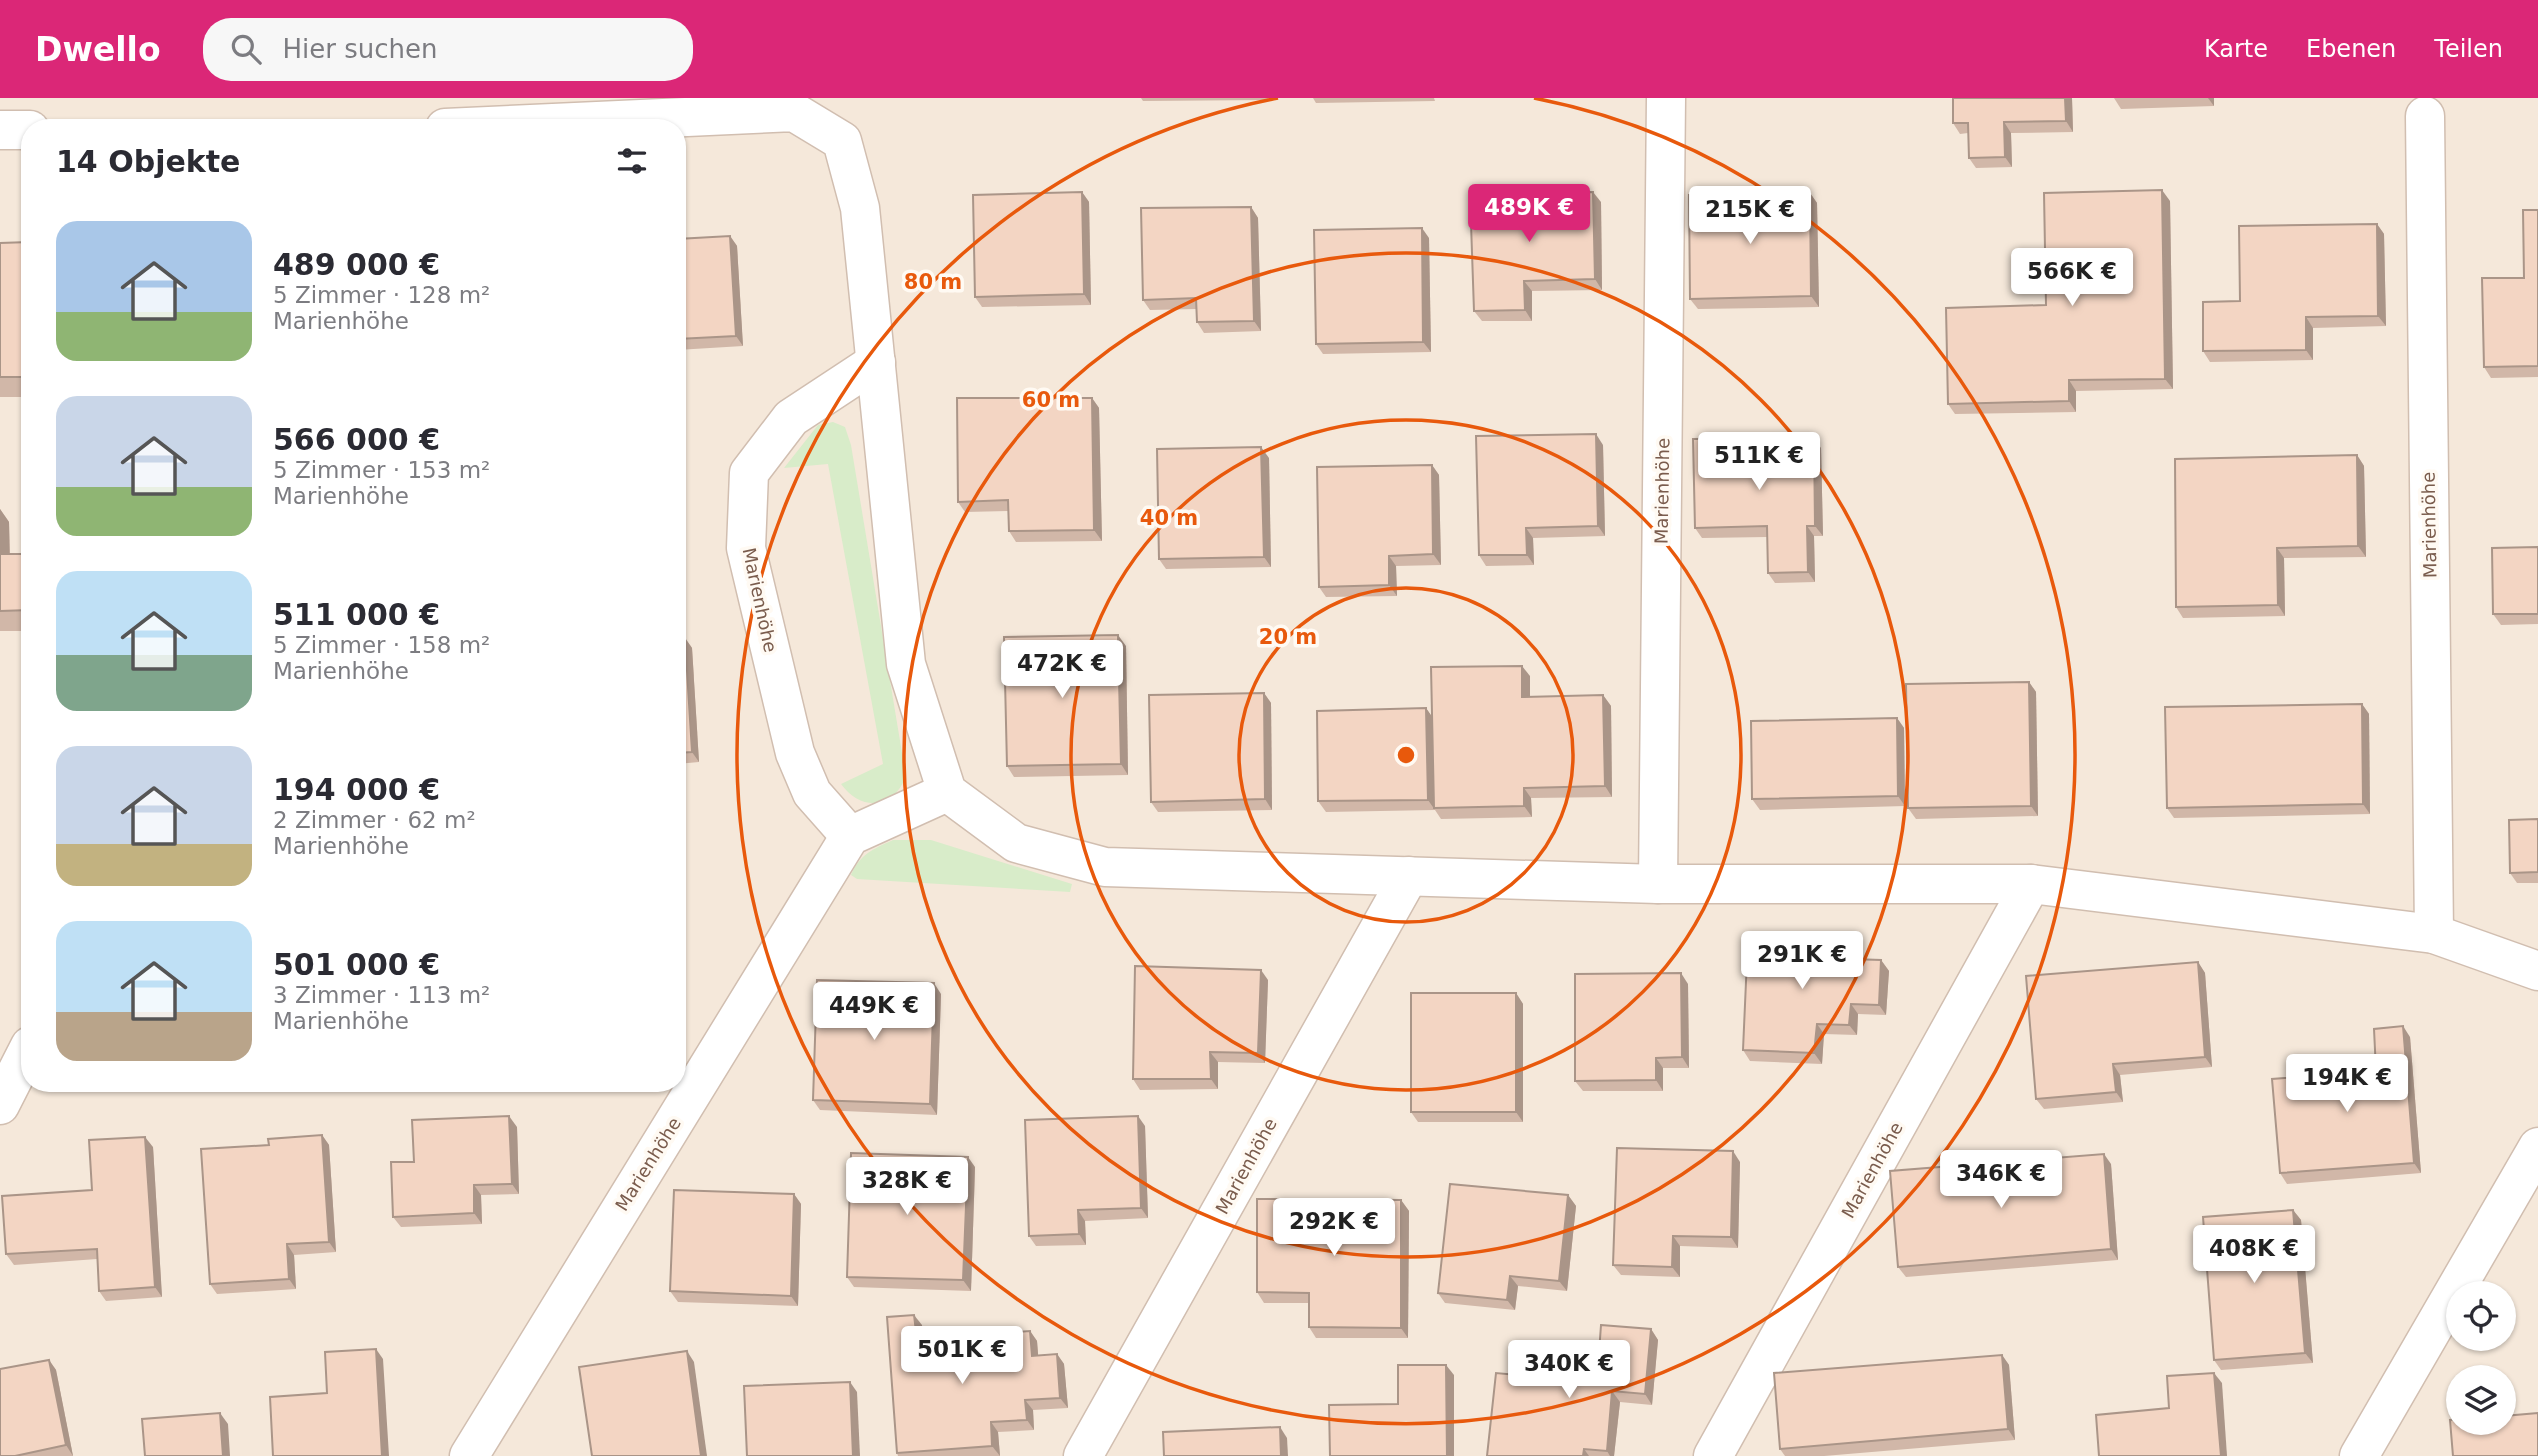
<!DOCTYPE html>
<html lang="de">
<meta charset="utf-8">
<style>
body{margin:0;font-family:"DejaVu Sans",sans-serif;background:#f7f7f7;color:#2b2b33;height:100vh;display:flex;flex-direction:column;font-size:26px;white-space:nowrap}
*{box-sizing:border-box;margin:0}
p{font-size:23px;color:#7c7c81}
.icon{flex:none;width:38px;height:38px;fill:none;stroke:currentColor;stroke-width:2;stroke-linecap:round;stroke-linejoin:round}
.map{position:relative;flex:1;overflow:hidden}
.details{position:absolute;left:21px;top:21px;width:665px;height:973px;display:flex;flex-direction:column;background:#fff;border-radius:28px;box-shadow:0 2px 5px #0004}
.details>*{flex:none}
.tools{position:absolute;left:2446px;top:1183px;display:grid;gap:14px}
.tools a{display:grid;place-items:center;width:70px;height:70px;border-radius:50%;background:#fff;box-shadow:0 2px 5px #0004;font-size:35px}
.price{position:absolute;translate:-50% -60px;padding:0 16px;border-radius:7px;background:#fff;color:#222;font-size:23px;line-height:46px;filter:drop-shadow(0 2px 4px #0008)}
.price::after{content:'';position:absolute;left:50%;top:42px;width:21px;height:16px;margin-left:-10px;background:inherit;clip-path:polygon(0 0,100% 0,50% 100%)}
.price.active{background:#db2777;color:#fff}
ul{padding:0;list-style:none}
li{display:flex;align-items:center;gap:21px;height:175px;padding:0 35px}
li span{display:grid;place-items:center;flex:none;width:196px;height:140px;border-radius:21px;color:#555}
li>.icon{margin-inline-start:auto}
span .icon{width:84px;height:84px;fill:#fffc;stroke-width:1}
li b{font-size:30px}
h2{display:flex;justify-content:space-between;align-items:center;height:84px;padding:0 35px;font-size:30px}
header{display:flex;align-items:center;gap:42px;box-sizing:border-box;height:98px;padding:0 35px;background:#db2777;color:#fff}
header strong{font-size:33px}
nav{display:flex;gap:38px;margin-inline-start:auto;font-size:24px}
.search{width:490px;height:63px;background:#f7f7f7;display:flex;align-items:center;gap:18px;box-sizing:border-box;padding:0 24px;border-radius:28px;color:#7c7c81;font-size:26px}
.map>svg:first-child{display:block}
</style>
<header>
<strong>Dwello</strong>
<div class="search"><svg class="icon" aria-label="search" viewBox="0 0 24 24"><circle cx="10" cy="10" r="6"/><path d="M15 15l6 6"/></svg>Hier suchen</div>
<nav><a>Karte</a><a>Ebenen</a><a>Teilen</a></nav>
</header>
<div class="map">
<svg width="2538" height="1358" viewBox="0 0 2538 1358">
<rect width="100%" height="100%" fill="#fdf6ec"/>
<path fill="#f5e8da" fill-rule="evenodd" d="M0,0H2538V1358H0ZM30,30H677V985H30ZM2459,1195H2504V1241H2459ZM2459,1279H2504V1325H2459Z"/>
<g fill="#d8ecc9">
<path d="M833,324L845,329L851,347L906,679C892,711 862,714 841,686L883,666L828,366L784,370L818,327Z"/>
<path d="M893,742H931L1072,786L1070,794L857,781L851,777C860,756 873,751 893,742Z"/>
</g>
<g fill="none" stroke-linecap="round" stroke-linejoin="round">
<g stroke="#d1beb0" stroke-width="41">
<g id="street">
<path d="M2425,18L2434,836"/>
<path d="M445,30L794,14L842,43L860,110L906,566L947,694L1016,745L1105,769L1658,786H2031L2434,836L2538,873"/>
<path d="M0,32H30"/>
<path d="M850,738L812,695L795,655L746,450L749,375L791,320L876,264"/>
<path d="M1658,786L1666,0"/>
<path d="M0,1007L30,948"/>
<path d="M469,1358L850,738L947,694"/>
<path d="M1083,1358L1409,778"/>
<path d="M1713,1358L2031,786"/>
<path d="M2359,1358L2538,1049"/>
</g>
</g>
<use href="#street" stroke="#fff" stroke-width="38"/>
</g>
<g fill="#d1b7a8">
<path d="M1141,0H1268V2L1143,3Z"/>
<path d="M1313,0H1434L1435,3L1316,5Z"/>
<path d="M1953,0H2072L2073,34L2011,35L2012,69L1976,70L1969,60L1968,35L1960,36L1953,25Z"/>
<path d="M2114,0H2214V8L2121,11Z"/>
<path d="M1082,94L1089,104L1091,207L982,209L975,199Z"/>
<path d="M1810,95L1817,105L1819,209L1698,211L1690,201Z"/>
<path d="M30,100V299H0V145L29,144Z"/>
<path d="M2170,103L2173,291L2076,293V314L1955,316L1948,306L2046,207Z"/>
<path d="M1601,104L1602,192L1532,193V223H1482L1474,213Z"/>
<path d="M1251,109L1258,120L1261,233L1204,235L1197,224L1196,211L1150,212L1143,202Z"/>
<path d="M2538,112V279L2491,280L2484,269L2524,180Z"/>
<path d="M2377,126L2384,136L2386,228L2313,230V262L2210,264L2203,253L2240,203Z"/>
<path d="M730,138L737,148L743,248L677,252V141Z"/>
<path d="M1429,140L1431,254L1323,256L1316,246Z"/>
<path d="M1092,300L1099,310L1102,443L1016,444L1009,433L1008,413L965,414L958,404Z"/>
<path d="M1603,347L1605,438L1533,440L1534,467L1486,468L1479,457Z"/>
<path d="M1821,350L1823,438H1814L1815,484L1775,485L1768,475L1767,439L1702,440L1695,430Z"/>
<path d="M2357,357L2364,368L2366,459L2284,460L2285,518L2183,520L2176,509Z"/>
<path d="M1269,360L1271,469L1166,471L1159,461Z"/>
<path d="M1432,367L1439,377L1441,467L1396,468L1397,498L1326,499L1319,489Z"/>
<path d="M0,411L9,424L10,456H30V533H0Z"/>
<path d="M2538,449V526L2501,527L2493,516Z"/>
<path d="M677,540H685L692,550L699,664L677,666Z"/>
<path d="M1126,548L1128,677L1014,679L1007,668Z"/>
<path d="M1530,578V599L1603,597L1611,608L1612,699L1531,700L1532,719L1441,721L1435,712L1326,714L1318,703L1426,610L1432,619Z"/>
<path d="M2029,584L2036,594L2038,718L1916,721L1908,710Z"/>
<path d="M1264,595L1271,605L1272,712L1158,714L1151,704Z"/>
<path d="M2362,606L2369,616L2370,716L2174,720L2167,710Z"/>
<path d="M1897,620L1904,630L1905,708L1760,712L1752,701Z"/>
<path d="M2538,721V785H2517L2510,775Z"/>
<path d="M1859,853V861L1881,862L1889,873L1886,917L1858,916L1857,937L1824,936L1822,966L1750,963L1743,952Z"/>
<path d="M2198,864L2205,875L2212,969L2120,977L2123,1004L2044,1011L2036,1001Z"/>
<path d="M1268,882L1265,965L1218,964V991L1140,992L1133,981Z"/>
<path d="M1688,886L1689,970H1663V993H1583L1575,983Z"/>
<path d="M1516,895L1523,906V1024H1418L1411,1014Z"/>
<path d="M941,896L937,1017L820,1012L813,1002Z"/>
<path d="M2410,939L2421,1075L2287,1086L2280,1075Z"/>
<path d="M1145,1028L1148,1120L1085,1123L1086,1147L1036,1148L1029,1138Z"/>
<path d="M517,1029L519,1096L481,1097L482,1126L401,1129L393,1119L414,1064Z"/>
<path d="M322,1037L329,1047L336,1154L294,1157L296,1191L217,1196L210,1186L269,1047Z"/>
<path d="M153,1049L162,1199L106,1203L99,1193L97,1161L14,1167L6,1156L92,1092Z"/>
<path d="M1740,1064L1738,1150L1680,1148V1179L1621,1177L1613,1167Z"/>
<path d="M2111,1066L2118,1162L1906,1179L1898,1169Z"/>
<path d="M975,1069L971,1193L854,1189L847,1179Z"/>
<path d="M794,1096L801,1106L798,1208L678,1204L670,1193Z"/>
<path d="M1568,1097L1576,1108L1567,1193L1518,1188L1515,1212L1445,1205L1438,1195Z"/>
<path d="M1401,1102L1409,1113L1408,1240H1316L1309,1229V1205H1264L1257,1194Z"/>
<path d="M2293,1112L2301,1122L2313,1265L2221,1272L2214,1262Z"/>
<path d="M922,1227L923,1241L1030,1233L1037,1243L1038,1257L1057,1256L1064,1266L1068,1310L1033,1312L1034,1332L998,1334L1000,1358H898L897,1355Z"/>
<path d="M1651,1231L1658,1242L1652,1307L1620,1304L1614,1358H1487L1599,1255Z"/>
<path d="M2002,1257L2009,1267L2015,1342L1824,1358H1785L1780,1351Z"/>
<path d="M49,1262L56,1272L73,1358H0Z"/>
</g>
<g fill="#aa9588">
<path d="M2065,0H2072L2073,34L2066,23Z"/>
<path d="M2208,0H2214V8Z"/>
<path d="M2004,24L2011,35L2012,69L2005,59Z"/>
<path d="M2162,92L2170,103L2173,291L2165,281Z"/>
<path d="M1082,94L1089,104L1091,207L1084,196Z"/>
<path d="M1593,94L1601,104L1602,192L1595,181Z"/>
<path d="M1810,95L1817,105L1819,209L1811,198Z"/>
<path d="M1251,109L1258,120L1261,233L1254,223Z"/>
<path d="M2377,126L2384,136L2386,228L2378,218Z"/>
<path d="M1422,130L1429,140L1431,254L1423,244Z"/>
<path d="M730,138L737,148L743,248L736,238Z"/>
<path d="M1524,183L1532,193V223L1525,212Z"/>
<path d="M2306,219L2313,230V262L2306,252Z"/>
<path d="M2069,282L2076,293V314L2069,303Z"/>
<path d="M1092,300L1099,310L1102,443L1094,432Z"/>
<path d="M1596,336L1603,347L1605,438L1598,428Z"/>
<path d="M1814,340L1821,350L1823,438L1815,428Z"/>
<path d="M1261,349L1269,360L1271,469L1264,459Z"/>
<path d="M2357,357L2364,368L2366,459L2358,448Z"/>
<path d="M1432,367L1439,377L1441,467L1433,456Z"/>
<path d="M0,411L9,424L10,476L0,462Z"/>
<path d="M1807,428L1814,438L1815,484L1808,474Z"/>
<path d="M1526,430L1533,440L1534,467L1527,457Z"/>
<path d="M2277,450L2284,460L2285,518L2278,507Z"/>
<path d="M1389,458L1396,468L1397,498L1389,487Z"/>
<path d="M1118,537L1126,548L1128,677L1121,666Z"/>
<path d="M685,540L692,550L699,664L692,654Z"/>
<path d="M1522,568L1530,578V610L1522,599Z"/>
<path d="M2029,584L2036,594L2038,718L2031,708Z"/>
<path d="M1264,595L1271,605L1272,712L1265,701Z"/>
<path d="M1603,597L1611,608L1612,699L1605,688Z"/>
<path d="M2362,606L2369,616L2370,716L2363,706Z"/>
<path d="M1426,610L1433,620L1434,710L1435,712L1428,702Z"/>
<path d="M1897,620L1904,630L1905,708L1898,698Z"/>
<path d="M1524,690L1531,700L1532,719L1524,708Z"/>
<path d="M1852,843L1859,853L1858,871L1851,861Z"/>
<path d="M1881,862L1889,873L1886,917L1879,907Z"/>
<path d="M2198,864L2205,875L2212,969L2205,959Z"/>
<path d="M1261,872L1268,882L1265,965L1258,955Z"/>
<path d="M1681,875L1688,886L1689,970L1682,959Z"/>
<path d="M934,885L941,896L937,1017L930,1006Z"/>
<path d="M1516,895L1523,906V1024L1516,1014Z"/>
<path d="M1851,906L1858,916L1857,937L1849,927Z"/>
<path d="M1817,926L1824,936L1822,966L1814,955Z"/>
<path d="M2403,928L2410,939L2421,1075L2414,1065Z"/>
<path d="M1210,954L1218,964V991L1211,981Z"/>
<path d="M1656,960L1663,970V993L1656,982Z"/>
<path d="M2113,966L2120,977L2123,1004L2116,994Z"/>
<path d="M509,1018L517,1029L519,1096L512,1086Z"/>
<path d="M1138,1018L1145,1028L1148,1120L1141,1110Z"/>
<path d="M322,1037L329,1047L336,1154L329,1144Z"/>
<path d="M145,1039L153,1049L162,1199L155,1189Z"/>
<path d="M1733,1053L1740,1064L1738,1150L1731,1139Z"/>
<path d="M2104,1056L2111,1066L2118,1162L2111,1151Z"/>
<path d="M968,1059L975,1069L971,1193L963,1182Z"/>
<path d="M474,1087L481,1097L482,1126L474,1115Z"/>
<path d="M794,1096L801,1106L798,1208L791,1198Z"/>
<path d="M1568,1097L1576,1108L1567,1193L1559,1183Z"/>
<path d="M1401,1102L1409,1113L1408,1240L1401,1230Z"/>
<path d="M1078,1112L1085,1123L1086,1147L1079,1136Z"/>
<path d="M2293,1112L2301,1122L2313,1265L2305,1255Z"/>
<path d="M1673,1138L1680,1148V1179L1672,1169Z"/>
<path d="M287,1146L294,1157L296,1191L289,1181Z"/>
<path d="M1510,1178L1518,1188L1515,1212L1507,1202Z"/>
<path d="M914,1217L922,1227L924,1252L917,1242Z"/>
<path d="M1651,1231L1658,1242L1652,1307L1645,1296Z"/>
<path d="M1030,1233L1037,1243L1039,1268L1032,1258Z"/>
<path d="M376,1251L383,1261L389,1358H382Z"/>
<path d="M687,1253L694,1264L707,1358H701Z"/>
<path d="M1057,1256L1064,1266L1068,1310L1060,1300Z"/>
<path d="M2002,1257L2009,1267L2015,1342L2008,1331Z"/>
<path d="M49,1262L56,1272L73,1358L66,1347Z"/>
<path d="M1446,1267L1454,1277V1358H1447Z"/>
<path d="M2214,1275L2222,1285L2227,1358H2221Z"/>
<path d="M850,1284L857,1294L860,1358H853Z"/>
<path d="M1612,1293L1620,1304L1614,1358H1610L1607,1353Z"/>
<path d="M1025,1302L1033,1312L1034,1332L1027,1322Z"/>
<path d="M220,1315L228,1326L230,1358H223Z"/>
<path d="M991,1324L998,1334L1000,1358L992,1348Z"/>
<path d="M1280,1329L1287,1340L1288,1358H1281Z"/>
<path d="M1584,1351L1589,1358H1583Z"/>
</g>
<g fill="#f3d5c3" stroke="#aa9588" stroke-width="2">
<path d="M1953,0H2065L2066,23L2004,24L2005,59L1969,60L1968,25H1953Z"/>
<path d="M2162,92L2165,281L2069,282V303L1948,306L1946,210L2046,207L2044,95Z"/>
<path d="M1082,94L1084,196L975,199L973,97Z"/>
<path d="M1593,94L1595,181L1524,183L1525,212L1474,213L1470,96Z"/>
<path d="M1810,95L1811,198L1690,201L1689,97Z"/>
<path d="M28,100H30V279H0V145L29,144Z"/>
<path d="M1251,109L1254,223L1197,224L1196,200L1143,202L1141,110Z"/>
<path d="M2523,112H2538V268L2484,269L2482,180H2524Z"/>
<path d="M2377,126L2378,218L2306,219V252L2203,253V204L2240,203L2239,128Z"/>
<path d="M1422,130L1423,244L1316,246L1314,132Z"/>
<path d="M730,138L736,238L677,241V141Z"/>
<path d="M957,300H1092L1094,432L1009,433L1008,402L958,404Z"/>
<path d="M1596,336L1598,428L1526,430L1527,457H1479L1476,338Z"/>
<path d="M1814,340L1815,428H1807L1808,474L1768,475L1767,428L1695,430L1693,341Z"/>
<path d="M1261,349L1264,459L1159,461L1157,351Z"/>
<path d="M2357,357L2358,448L2277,450L2278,507L2176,509L2175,361Z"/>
<path d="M1432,367L1433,456L1389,458V487L1319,489L1317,369Z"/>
<path d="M2538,449V516H2493L2492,450Z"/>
<path d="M0,456H30V512L0,513Z"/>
<path d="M1118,537L1121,666L1007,668L1004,539Z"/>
<path d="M677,540H685L692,654L677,655Z"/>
<path d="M1522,568V599L1603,597L1605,688L1524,690V708L1434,710L1431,569Z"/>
<path d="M2029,584L2031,708L1908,710L1906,586Z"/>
<path d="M1264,595L1265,701L1151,704L1149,597Z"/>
<path d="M2362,606L2363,706L2167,710L2165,609Z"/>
<path d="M1426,610L1428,702L1318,703L1317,613Z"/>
<path d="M1897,620L1898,698L1752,701L1751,623Z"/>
<path d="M2538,721V774L2510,775L2509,722Z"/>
<path d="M1748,838L1852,843L1851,861L1881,862L1879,907L1851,906L1849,927L1817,926L1814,955L1743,952Z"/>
<path d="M2198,864L2205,959L2113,966L2116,994L2036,1001L2026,878Z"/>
<path d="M1135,868L1261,872L1258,955L1210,954L1211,981H1133Z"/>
<path d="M1681,875L1682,959L1656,960V982L1575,983V876Z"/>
<path d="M817,882L934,885L930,1006L813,1002Z"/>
<rect x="1411" y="895" width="105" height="119"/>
<path d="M2403,928L2414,1065L2280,1075L2272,981L2376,973L2374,931Z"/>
<path d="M509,1018L512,1086L474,1087V1115L393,1119L391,1064H414L412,1022Z"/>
<path d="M1138,1018L1141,1110L1078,1112L1079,1136L1029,1138L1025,1022Z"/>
<path d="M322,1037L329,1144L287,1146L289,1181L210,1186L201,1051L269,1047L268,1041Z"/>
<path d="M145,1039L155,1189L99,1193L97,1151L6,1156L2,1098L92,1092L89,1042Z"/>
<path d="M1617,1050L1733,1053L1731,1139L1673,1138L1672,1169L1613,1167Z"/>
<path d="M851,1055L968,1059L963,1182L847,1179Z"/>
<path d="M2104,1056L2111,1151L1898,1169L1890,1073Z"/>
<path d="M1450,1086L1568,1097L1559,1183L1510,1178L1507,1202L1438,1195Z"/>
<path d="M674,1092L794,1096L791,1198L670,1193Z"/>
<path d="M1257,1101L1401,1102V1230L1309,1229V1195L1257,1194Z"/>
<path d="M2293,1112L2305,1255L2214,1262L2203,1119Z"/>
<path d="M914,1217L917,1242L1030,1233L1032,1258L1057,1256L1060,1300L1025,1302L1027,1322L991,1324L992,1348L897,1355L887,1219Z"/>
<path d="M1601,1227L1651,1231L1645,1296L1612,1293L1607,1353L1584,1351L1583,1358H1487L1496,1275L1570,1282L1574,1252L1599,1255Z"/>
<path d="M376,1251L382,1358H273L270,1299L327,1295L325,1254Z"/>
<path d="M687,1253L701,1358H592L579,1269Z"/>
<path d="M2002,1257L2008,1331L1780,1351L1774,1275Z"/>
<path d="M49,1262L66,1347L15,1358H0V1271Z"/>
<path d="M1398,1267H1446L1447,1358H1330L1329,1307L1398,1306Z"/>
<path d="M2214,1275L2221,1358H2099L2096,1317L2169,1310L2167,1278Z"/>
<path d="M850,1284L853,1358H747L744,1288Z"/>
<path d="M220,1315L223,1358H145L142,1321Z"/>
<path d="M2538,1315V1358H2453L2450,1322L2459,1321V1325H2504V1318Z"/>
<path d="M1280,1329L1281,1358H1164L1163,1334Z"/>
</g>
<g fill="none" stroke="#e8590c" stroke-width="3.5">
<circle cx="1406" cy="657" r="167"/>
<circle cx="1406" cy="657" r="335"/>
<circle cx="1406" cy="657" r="502"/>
<path d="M1534 0A669 669 0 1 1 1278 0"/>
</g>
<g text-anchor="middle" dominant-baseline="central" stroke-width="7" stroke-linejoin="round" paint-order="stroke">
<g font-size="18" fill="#7a5c4d" stroke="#fffaf3">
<text transform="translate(1662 393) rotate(-89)">Marienhöhe</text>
<text transform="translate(2429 427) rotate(-91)">Marienhöhe</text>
<text transform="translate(760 502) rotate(78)">Marienhöhe</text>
<text transform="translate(648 1066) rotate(-58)">Marienhöhe</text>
<text transform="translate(1246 1068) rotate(-61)">Marienhöhe</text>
<text transform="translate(1872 1072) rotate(-61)">Marienhöhe</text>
</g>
</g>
<circle cx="1406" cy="657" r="10" fill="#e8590c" stroke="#fffaf3" stroke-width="3.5"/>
<g font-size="21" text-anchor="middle" font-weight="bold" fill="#e8590c" stroke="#fffaf3" stroke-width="7" stroke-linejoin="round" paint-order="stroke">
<text x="933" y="191">80 m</text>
<text x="1051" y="309">60 m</text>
<text x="1169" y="427">40 m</text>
<text x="1288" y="546">20 m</text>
</g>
</svg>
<div class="tools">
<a><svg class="icon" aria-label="locate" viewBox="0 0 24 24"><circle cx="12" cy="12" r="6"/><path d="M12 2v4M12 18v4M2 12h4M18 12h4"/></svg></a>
<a><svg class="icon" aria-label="layers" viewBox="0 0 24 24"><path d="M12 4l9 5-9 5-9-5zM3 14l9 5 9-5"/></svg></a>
</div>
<b class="price active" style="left:1529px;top:146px">489K €</b>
<b class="price" style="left:1750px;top:148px">215K €</b>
<b class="price" style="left:2072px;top:210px">566K €</b>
<b class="price" style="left:1759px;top:394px">511K €</b>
<b class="price" style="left:1062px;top:602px">472K €</b>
<b class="price" style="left:1802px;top:893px">291K €</b>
<b class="price" style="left:874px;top:944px">449K €</b>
<b class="price" style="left:2347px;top:1016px">194K €</b>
<b class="price" style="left:2001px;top:1112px">346K €</b>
<b class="price" style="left:907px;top:1119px">328K €</b>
<b class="price" style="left:1334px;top:1160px">292K €</b>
<b class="price" style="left:2254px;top:1187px">408K €</b>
<b class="price" style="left:962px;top:1288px">501K €</b>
<b class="price" style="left:1569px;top:1302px">340K €</b>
<section class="details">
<h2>14 Objekte<svg class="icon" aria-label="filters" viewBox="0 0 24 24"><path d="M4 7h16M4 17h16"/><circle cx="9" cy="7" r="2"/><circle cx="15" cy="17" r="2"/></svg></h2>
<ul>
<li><span style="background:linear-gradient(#a9c7e8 65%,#8fb573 0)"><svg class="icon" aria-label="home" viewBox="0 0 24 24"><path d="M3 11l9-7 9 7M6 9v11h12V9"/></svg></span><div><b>489 000 €</b><p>5 Zimmer · 128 m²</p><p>Marienhöhe</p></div></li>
<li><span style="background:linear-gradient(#c9d6e8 65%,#8fb573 0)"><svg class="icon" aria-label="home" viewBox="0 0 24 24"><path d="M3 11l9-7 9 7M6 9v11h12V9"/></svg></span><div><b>566 000 €</b><p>5 Zimmer · 153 m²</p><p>Marienhöhe</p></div></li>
<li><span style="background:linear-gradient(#bfe0f5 60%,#7fa58c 0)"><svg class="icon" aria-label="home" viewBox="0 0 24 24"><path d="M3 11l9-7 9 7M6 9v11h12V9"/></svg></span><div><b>511 000 €</b><p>5 Zimmer · 158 m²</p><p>Marienhöhe</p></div></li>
<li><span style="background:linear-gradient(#c9d6e8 70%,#c2b280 0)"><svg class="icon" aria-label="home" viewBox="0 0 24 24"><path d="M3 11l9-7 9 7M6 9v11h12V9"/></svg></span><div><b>194 000 €</b><p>2 Zimmer · 62 m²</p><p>Marienhöhe</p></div></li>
<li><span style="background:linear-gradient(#bfe0f5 65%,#b9a48a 0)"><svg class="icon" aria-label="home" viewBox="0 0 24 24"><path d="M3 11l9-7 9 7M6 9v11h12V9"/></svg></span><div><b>501 000 €</b><p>3 Zimmer · 113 m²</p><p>Marienhöhe</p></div></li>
</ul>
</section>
</div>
